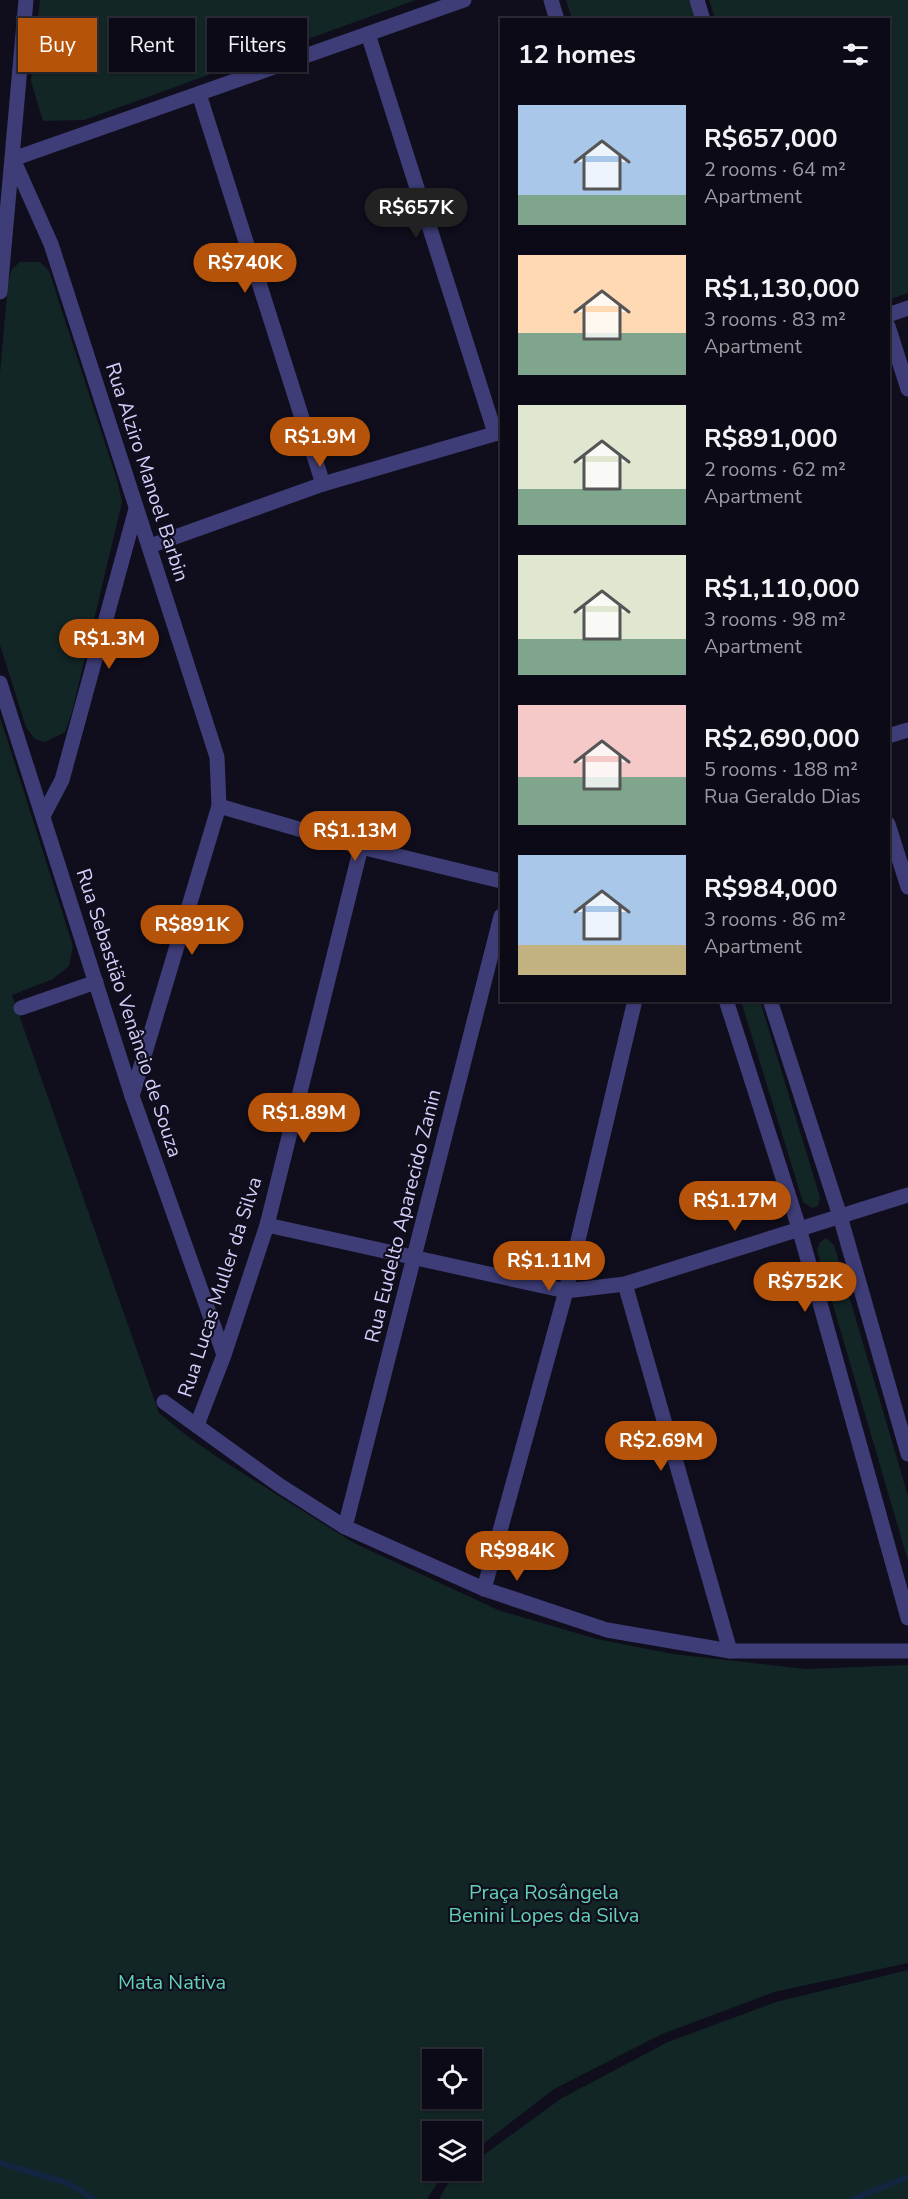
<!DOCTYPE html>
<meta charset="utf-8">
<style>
body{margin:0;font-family:"Nunito Sans",sans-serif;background:#15131f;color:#f1f3f6;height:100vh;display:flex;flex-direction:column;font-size:22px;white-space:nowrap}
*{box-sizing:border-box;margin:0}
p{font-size:20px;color:#9a9aa1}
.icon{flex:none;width:33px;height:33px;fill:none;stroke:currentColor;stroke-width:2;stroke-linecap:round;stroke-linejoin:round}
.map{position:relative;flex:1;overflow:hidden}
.side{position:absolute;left:500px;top:18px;width:390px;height:984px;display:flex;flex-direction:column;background:#0c0a16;border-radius:0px;box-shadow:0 2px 4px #0004,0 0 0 2px #2c2b35}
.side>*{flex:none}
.guide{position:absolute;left:18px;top:18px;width:392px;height:54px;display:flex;gap:12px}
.tools{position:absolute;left:422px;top:2049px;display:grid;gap:12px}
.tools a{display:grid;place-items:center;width:60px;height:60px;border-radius:0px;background:#0c0a16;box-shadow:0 2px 4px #0004,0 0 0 2px #2c2b35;font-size:30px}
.price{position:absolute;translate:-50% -51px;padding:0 14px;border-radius:21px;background:#b45309;color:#fff;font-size:20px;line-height:39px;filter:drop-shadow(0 2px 3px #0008)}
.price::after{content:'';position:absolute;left:50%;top:36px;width:18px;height:14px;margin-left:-9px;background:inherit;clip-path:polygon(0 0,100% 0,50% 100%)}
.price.active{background:#222;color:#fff}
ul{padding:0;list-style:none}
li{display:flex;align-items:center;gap:18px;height:150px;padding:0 18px}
li span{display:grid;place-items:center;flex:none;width:168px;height:120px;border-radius:0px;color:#555}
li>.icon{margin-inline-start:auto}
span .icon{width:72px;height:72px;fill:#fffc;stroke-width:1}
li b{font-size:26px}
h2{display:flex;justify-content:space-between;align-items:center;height:72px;padding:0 18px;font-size:26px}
.tag{padding:0 21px;border-radius:0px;background:#0c0a16;box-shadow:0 2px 4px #0004,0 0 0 2px #2c2b35;font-size:21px;line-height:54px}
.tag.active{background:#b45309;color:#fff}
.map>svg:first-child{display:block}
</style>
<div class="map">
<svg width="908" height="2199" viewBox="0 0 908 2199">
<rect width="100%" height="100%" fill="#100e1d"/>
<g fill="#112625" fill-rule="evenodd">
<path d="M40,0H416L84,120L43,121L31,81Z"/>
<path d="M566,0H689L695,19H572Z"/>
<path d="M709,0H908V293L888,300V20L715,19Z"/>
<path d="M20,262H40L49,271L117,480L122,502L72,712L65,732L45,742L35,739L26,727L0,645V373L8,283L12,269Z"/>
<path d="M0,717L73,946L69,966L53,979L12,995L159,1413L186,1435L217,1457L354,1543L498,1610L597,1639L673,1654L806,1669L908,1665V1963L774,1992L662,2034L554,2089L471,2153V2132H432V2170L448,2171L442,2176L427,2199H0ZM432,2060H471V2098H432Z"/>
<path d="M741,1001H760L820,1197L818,1206L812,1208L803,1202Z"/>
<path d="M826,1238L834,1245L908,1496V1561L817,1250L820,1242Z"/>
<path d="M908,1970V2199H439C447,2186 454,2170 471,2170V2164L562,2098L668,2042L776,2002Z"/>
</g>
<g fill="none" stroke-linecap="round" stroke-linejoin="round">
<g stroke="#122641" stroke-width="6">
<path d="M0,2163L68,2183L93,2199"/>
<path d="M853,2199L908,2177"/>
</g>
<g stroke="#3e3d77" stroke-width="15">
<path d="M551,0L557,20"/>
<path d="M697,0L703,20"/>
<path d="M368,34L495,433"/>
<path d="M199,94L323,484"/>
<path d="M13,159L51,244L217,757L219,806L132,1096"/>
<path d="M13,159L464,0"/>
<path d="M0,292L26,0"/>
<path d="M888,315L908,308"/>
<path d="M888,326L908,389"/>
<path d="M150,546L323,484L501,432"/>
<path d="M0,683L132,1096L224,1355"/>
<path d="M888,736L908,730"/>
<path d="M219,806L361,847L501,881"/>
<path d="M43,816L62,780L136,509"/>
<path d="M888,824L908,887"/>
<path d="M726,1000L799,1228L908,1618"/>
<path d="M770,1000L840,1216L908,1454"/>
<path d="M21,1008L96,982"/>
<path d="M267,1225L566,1291L625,1284L908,1195"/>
<path d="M625,1284L730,1651"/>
<path d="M164,1402L279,1485L345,1527L484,1589L607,1630L730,1651H908"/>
<path d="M197,1425L224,1355L267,1225L361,847"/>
<path d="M345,1527L501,916"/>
<path d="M484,1589L566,1291L635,1000"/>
</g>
</g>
<g text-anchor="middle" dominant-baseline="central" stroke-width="4.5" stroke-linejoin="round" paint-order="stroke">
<g font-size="20" fill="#d3cefa" stroke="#100e1d">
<text transform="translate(147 472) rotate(72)">Rua Alziro Manoel Barbin</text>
<text transform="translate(129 1013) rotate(72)">Rua Sebastião Venâncio de Souza</text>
<text transform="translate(403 1216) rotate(-76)">Rua Eudelto Aparecido Zanin</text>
<text transform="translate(220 1287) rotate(-72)">Rua Lucas Muller da Silva</text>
</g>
<g font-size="20" fill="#63d2b4" stroke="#100e1d">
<text x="544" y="1892">Praça Rosângela<tspan x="544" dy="23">Benini Lopes da Silva</tspan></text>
<text x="172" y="1982">Mata Nativa</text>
</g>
</g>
</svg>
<div class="tools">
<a><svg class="icon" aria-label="locate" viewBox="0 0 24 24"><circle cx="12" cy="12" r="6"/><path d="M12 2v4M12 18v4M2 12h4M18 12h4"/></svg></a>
<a><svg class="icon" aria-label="layers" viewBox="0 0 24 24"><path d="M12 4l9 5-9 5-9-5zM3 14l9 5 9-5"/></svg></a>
</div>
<b class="price active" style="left:416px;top:239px">R$657K</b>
<b class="price" style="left:245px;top:294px">R$740K</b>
<b class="price" style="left:320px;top:468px">R$1.9M</b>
<b class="price" style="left:109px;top:670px">R$1.3M</b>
<b class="price" style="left:355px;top:862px">R$1.13M</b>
<b class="price" style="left:192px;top:956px">R$891K</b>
<b class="price" style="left:304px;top:1144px">R$1.89M</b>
<b class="price" style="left:735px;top:1232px">R$1.17M</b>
<b class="price" style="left:549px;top:1292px">R$1.11M</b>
<b class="price" style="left:805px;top:1313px">R$752K</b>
<b class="price" style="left:661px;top:1472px">R$2.69M</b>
<b class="price" style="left:517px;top:1582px">R$984K</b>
<div class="guide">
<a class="tag active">Buy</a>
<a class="tag">Rent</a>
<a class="tag">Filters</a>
</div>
<section class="side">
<h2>12 homes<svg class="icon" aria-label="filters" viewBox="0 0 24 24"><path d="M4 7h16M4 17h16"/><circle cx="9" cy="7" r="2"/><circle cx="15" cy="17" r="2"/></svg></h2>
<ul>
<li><span style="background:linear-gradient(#a9c7e8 75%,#7fa58c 0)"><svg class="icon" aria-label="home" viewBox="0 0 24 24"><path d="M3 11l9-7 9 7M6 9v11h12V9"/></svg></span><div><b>R$657,000</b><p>2 rooms · 64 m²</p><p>Apartment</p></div></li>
<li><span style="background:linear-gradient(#ffd9b3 65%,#7fa58c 0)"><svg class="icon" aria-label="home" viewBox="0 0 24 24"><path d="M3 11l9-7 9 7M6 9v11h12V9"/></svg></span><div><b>R$1,130,000</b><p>3 rooms · 83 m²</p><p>Apartment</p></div></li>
<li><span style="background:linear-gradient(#dfe7d0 70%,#7fa58c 0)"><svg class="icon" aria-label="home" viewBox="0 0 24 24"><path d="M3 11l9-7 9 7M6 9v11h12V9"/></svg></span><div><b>R$891,000</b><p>2 rooms · 62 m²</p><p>Apartment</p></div></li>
<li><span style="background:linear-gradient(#dfe7d0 70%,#7fa58c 0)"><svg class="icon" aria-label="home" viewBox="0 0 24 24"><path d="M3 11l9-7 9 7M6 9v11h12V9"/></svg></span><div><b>R$1,110,000</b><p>3 rooms · 98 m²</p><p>Apartment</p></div></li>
<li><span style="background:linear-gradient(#f6c9c9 60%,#7fa58c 0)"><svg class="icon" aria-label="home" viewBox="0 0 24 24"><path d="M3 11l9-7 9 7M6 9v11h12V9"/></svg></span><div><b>R$2,690,000</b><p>5 rooms · 188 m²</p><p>Rua Geraldo Dias</p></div></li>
<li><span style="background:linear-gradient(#a9c7e8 75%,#c2b280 0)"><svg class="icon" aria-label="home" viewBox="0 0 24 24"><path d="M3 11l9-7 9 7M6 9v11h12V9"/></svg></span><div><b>R$984,000</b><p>3 rooms · 86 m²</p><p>Apartment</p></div></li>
</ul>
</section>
</div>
